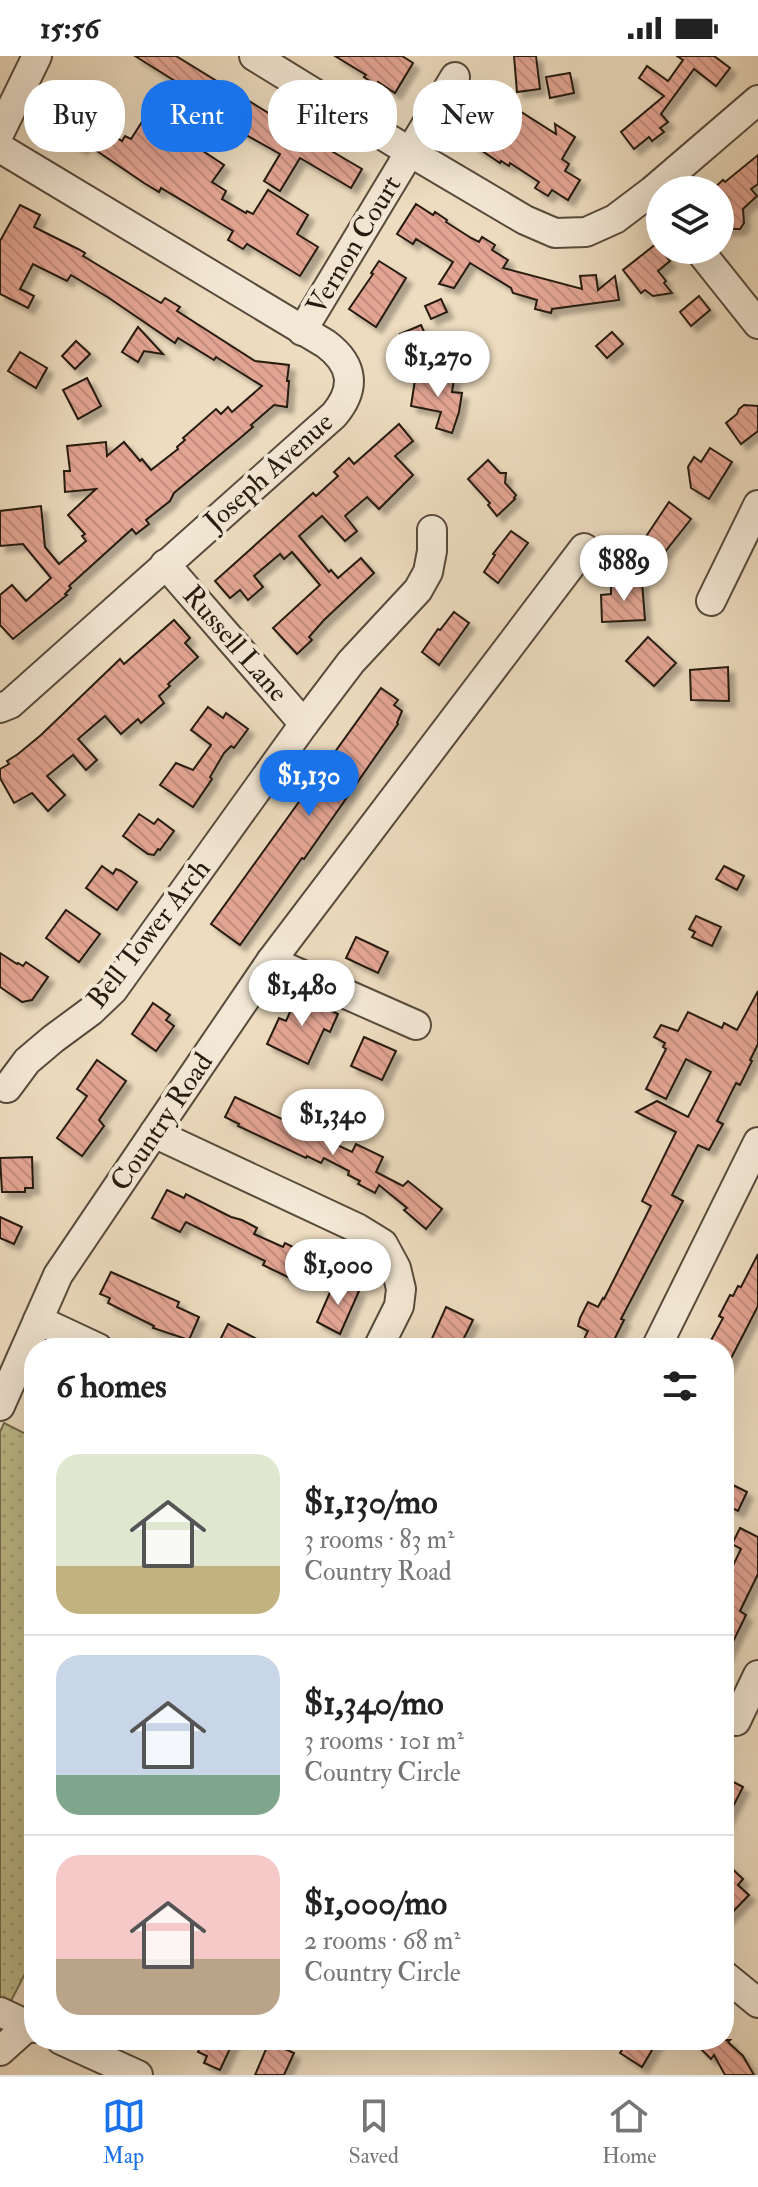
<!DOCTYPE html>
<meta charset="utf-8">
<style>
body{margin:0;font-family:"IM FELL Double Pica",serif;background:#f2f2f2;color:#222;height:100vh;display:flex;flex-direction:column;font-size:30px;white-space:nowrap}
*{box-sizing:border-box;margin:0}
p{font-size:26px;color:#767676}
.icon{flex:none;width:44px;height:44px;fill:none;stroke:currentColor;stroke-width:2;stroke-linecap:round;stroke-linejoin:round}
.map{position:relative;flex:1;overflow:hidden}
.panel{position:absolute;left:24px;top:1282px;width:710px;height:712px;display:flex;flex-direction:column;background:#fff;border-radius:32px;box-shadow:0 8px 32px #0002}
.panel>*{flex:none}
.hud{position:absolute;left:24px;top:24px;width:710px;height:72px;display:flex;gap:16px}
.tools{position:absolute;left:646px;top:120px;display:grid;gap:16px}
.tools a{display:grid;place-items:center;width:88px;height:88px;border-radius:50%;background:#fff;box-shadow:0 8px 32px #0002;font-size:40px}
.price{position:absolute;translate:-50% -68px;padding:0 18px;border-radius:28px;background:#fff;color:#222;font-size:26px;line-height:52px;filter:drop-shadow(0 2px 4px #0008)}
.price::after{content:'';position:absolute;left:50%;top:48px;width:24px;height:18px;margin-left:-12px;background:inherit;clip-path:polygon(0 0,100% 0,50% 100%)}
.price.current{background:#1a73e8;color:#fff}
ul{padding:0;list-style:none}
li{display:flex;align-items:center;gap:24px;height:200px;padding:0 32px}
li+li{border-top:2px solid #e0e0e0}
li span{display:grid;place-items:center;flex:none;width:224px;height:160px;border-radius:24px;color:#555}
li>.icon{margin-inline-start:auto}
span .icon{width:96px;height:96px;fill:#fffc;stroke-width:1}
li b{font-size:34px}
h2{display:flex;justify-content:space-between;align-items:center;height:96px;padding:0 32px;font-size:34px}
.chip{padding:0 28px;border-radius:32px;background:#fff;box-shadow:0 8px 32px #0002;font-size:28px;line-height:72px}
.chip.current{background:#1a73e8;color:#fff}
.status{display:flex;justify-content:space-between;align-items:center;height:56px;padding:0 40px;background:#fff;direction:ltr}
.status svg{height:22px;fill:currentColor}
.tab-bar{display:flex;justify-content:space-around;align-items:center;height:112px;border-top:2px solid #e0e0e0;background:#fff;font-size:22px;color:#767676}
.tab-bar a{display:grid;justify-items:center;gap:4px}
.tab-bar .current{color:#1a73e8}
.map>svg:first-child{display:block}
</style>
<div class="status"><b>15:56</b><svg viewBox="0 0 49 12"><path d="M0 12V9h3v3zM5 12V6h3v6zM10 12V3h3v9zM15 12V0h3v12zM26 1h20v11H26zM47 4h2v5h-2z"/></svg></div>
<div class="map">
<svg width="758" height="2019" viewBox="0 0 758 2019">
<defs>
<pattern id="park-dots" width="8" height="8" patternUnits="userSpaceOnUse" patternTransform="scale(2)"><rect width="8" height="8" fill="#c0be8c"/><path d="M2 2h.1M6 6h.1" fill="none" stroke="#a5a378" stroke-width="1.8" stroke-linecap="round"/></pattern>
<pattern id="building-back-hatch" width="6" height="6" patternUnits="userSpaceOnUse" patternTransform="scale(2)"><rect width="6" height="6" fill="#e3a593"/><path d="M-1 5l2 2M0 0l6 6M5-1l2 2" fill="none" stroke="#c38d7e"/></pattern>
<filter id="shadow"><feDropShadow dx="6" dy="6" stdDeviation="2" flood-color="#0004"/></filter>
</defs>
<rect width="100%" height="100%" fill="#eddcbf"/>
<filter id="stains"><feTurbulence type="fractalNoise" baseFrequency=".0025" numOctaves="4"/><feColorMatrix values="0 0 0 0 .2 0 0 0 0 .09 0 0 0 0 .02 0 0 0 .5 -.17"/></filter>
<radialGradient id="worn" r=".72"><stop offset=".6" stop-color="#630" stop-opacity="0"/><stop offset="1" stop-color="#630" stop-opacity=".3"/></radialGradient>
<path fill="url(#park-dots)" stroke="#736c4e" stroke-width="2" d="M4,1367L34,1382V1900L10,1947L0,1942V1376Z"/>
<g fill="url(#building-back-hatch)" stroke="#261b10" stroke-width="2" filter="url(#shadow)">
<path d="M135,0H176L275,61L277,56L292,65L289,70L362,113L351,132L300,102L280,135L264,125L280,98L230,70L229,71L212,61L194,89L224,109L212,126L226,135L222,143L246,157L247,155L253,158L268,134L308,159L297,178L318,191L300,220L247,188L243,193L228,184L233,175L161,132L159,136L144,127L85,87L82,93L67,84L70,79L57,71L68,52L81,60L92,41L107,50L96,68L122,85L125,80L131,83L145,61L175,79L199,40Z"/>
<path d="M335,0H402L413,7L395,37L378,26L376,29L364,21L366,19Z"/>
<path d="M514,0H536L540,33L517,36Z"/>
<path d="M677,0H714L730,12L716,30L694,13L661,58L668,66L660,72L664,76L652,85L649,81L634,93L621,76L664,40L639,22L647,10L668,25L683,4Z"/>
<path d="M570,17L574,37L550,42L546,21Z"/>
<path d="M515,52L556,78L555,68L575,81L562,103L569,108L565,115L580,124L568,144L552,134L548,140L535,132L539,126L510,107L509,110L501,105L500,107L472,88L493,58L507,66Z"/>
<path d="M758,99V128L751,133L757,140L743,153L744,167L740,173H725L720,151V134L713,133L723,124L725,126Z"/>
<path d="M416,148L433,159L435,156L447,164L446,166L471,182L479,186L482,181L495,189L492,194L508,204L503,212L582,233L580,220L596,219L598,234L615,220L619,244L552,253L551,257L535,253L537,244L513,237L511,232L470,207L454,232L439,228L453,206L416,183L413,188L397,178Z"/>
<path d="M20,149L40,159L34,171L78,193L85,197L83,200L161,247L165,242L180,251L177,255L255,305L289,309L287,325H289L287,351L274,349L251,369L253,371L239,383L174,437L170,445L146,464L149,468L136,478L132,473L69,530L71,532L65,538L67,539L13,583L0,569V539L12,529L26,545L51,522L23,488L0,490V455L41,450L45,491L59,508L86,485L82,480L85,478L68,459L96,433L65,436L64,415H70L67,390L106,386L107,400L124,386L140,405L142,403L151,414L178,393L177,391L185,384L183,382L216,353L221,358L228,351L232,356L262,330L216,301L214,304L178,282L175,287L109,242L71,219L67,225L33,208L20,233L34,240L28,252L0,238V185Z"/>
<path d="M656,188L670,205L658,215L666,225L664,227L672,237L653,240L645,234L641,237L623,214Z"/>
<path d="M379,205L406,222L376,271L349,253L373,218L371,217Z"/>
<path d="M699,240L710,254L691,270L680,256Z"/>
<path d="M441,243L447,256L431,263L425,250Z"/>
<path d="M421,269L434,298L413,307L400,278Z"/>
<path d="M138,271L163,298L144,295L138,306L122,296Z"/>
<path d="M612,276L623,288L607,302L596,290Z"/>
<path d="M76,285L90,298L75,313L62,300Z"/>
<path d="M20,296L47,312L36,332L8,315Z"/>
<path d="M416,317L454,323L452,336L462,337L459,356L452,377L436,372L441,356L411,350Z"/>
<path d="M87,322L101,350L78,363L63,334Z"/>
<path d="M744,349L758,350V375L741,388L726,367L737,358L739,353Z"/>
<path d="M399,368L413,385L395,400L413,419L379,453L367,441L345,460L357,475L345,485L322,460L299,480L329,516L331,514L338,522L361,502L374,517L324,564L309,581L312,584L297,598L273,572L320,529L292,496L284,503L280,498L254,520L263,531L248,544L240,534L230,542L215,525L313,437L316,440L338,420L334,416L349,402L354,408Z"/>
<path d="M710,392L732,406L709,443L691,432L688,411L694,401L701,406Z"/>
<path d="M488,404L500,417H506L505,427L516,439L514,442L515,443L497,460L488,449L490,447L468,423Z"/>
<path d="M669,446L691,463L664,497L645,482Z"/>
<path d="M511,475L528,487L498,527L484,516L495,499L493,498Z"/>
<path d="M642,526L645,564L602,566L601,539L611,538V528Z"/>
<path d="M454,556L469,567L439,609L422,596L438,573L440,574Z"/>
<path d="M174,564L190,582L185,587L198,601L168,628L170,630L159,640L164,647L141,667L138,663L121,678L105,660L78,683L97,704L86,714L73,699L47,720L65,739L48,755L32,737L14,747L0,722V713L9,708L7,705L18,698L41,679L120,603L124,608Z"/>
<path d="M648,581L676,607L654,630L626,605Z"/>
<path d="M728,611L729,645L691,644L690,614Z"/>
<path d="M381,632L398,644L394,649L402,655L397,667L398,668L304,803L302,802L240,889L211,868Z"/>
<path d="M208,651L223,662L226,657L248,673L234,692L231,690L224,697L210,721L212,723L193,751L160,729L176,707L193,714L211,689L191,674Z"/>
<path d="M139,758L154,768L158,763L174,775L160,794L158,793L154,799L148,798L123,780Z"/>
<path d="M102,810L113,818L116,813L121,815L137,826L117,854L86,832Z"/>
<path d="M724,810L744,820L737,834L716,823Z"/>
<path d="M66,854L100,878L79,906L46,882Z"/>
<path d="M696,860L721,871L712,890L692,881L695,876L689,873Z"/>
<path d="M356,881L388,896L378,917L346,902Z"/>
<path d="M0,897L17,908L18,907L23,910L26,906L48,921L32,944L22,946L0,931Z"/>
<path d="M758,935V988L750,1004L752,1005L740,1029L736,1027L717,1065L723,1068L709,1094L698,1089L672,1139L683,1145L621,1263L624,1264L610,1292H602L584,1283L588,1275L578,1270L580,1262L588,1246L598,1251L603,1242L604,1243L651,1150L642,1145L676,1076L636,1056L657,1045L688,1061L711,1016L686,1003L666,1043L646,1033L666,993L663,991L665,987L654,981L661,969L678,975L688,956L722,972L724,967L737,974Z"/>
<path d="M299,936L322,946L320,949L338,958L330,976L324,973L308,1008L267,988L279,962L286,965Z"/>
<path d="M153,947L170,959L166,964L174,970L156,995L132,978Z"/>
<path d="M364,981L396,995L382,1024L351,1010Z"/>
<path d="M97,1004L126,1025L99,1064L104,1070L82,1100L57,1082L87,1040L77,1033Z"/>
<path d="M235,1041L352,1096L356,1088L383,1101L376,1116L403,1130L408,1125L442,1153L426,1173L404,1154L407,1152L379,1129L375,1137L358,1128L360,1125L348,1119L349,1115L324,1102L321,1107L307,1100L306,1102L238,1070L239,1068L225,1061Z"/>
<path d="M32,1101L33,1132H25V1136H2L0,1102Z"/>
<path d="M167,1134L184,1142L186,1138L231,1161L242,1164L257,1172L254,1178L283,1191L285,1187L310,1199L298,1226L263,1209L265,1205L186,1166L180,1176L152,1162Z"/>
<path d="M0,1161L22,1171L14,1188L0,1182Z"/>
<path d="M758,1198V1250L724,1316V1292H707L723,1262L719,1260L730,1239L733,1240L738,1230L741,1231Z"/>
<path d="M111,1216L179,1246L177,1251L199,1261L189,1284L153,1272L154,1270L108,1247L110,1242L100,1238Z"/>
<path d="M337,1225L359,1235L340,1278L317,1266L334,1227L336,1228Z"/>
<path d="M446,1251L473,1264L459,1292H441L430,1287Z"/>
<path d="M228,1268L274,1292H216Z"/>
<path d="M729,1427L747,1436L738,1455L724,1448V1437Z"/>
<path d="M740,1472L758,1481V1518L740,1555L746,1559L724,1604V1528L741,1493L732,1488Z"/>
<path d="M724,1721L743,1731L724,1768Z"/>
<path d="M724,1805L743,1823L738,1829L749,1839L724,1865Z"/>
<path d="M203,1984H234L220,2014L204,2007L207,2000L198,1996Z"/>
<path d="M628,1984H658L642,2011L620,1997Z"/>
<path d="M692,1984H730L728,1986L743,2000L754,2019H725L714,1999L711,2003Z"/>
<path d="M269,1986L294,1997L284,2019H255Z"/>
</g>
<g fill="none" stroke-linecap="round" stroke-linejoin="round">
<g stroke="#584b3c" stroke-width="32">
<g id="minor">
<path d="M254,0L410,96L525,164L555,177L586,176L615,163L652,135L758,44"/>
<path d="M0,76L37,0"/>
<path d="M0,92L326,288C354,309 356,333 334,359L10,648L0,652"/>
<path d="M699,194L758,268"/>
<path d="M302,275L455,21"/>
<path d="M165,508L304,668"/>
<path d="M711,545L758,449"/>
<path d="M271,905L416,969"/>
<path d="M7,1032L27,1005L53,983L91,955L113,934L304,668L351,606L418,534L428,516L432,495V474"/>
<path d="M154,1077L357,1172L383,1188L396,1212L401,1233L399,1250L378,1292"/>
<path d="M38,1264L98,1292"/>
<path d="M656,1292L758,1086"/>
<path d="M0,1350L58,1219L154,1077L271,905L584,492"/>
<path d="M736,1665L758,1619"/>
<path d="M724,1919L758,1947"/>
<path d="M0,1956L34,1972"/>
<path d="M61,1984L138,2019"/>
<path d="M0,1995L29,1969"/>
</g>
</g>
<use href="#minor" stroke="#f3e8d5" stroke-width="28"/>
</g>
<g text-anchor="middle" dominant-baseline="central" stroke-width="8" stroke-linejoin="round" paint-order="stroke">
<g font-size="28" fill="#261b10" stroke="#f3e8d5">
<text transform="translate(354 189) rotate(-59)">Vernon Court</text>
<text transform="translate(269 416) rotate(-42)">Joseph Avenue</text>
<text transform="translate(235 588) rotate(49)">Russell Lane</text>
<text transform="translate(149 878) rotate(-52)">Bell Tower Arch</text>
<text transform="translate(162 1066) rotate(-56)">Country Road</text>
</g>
</g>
<rect width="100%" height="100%" filter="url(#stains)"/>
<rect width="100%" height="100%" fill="url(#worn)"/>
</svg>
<div class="tools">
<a><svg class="icon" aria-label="layers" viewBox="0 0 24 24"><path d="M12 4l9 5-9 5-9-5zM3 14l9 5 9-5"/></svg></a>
</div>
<b class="price" style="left:438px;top:343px">$1,270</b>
<b class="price" style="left:624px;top:547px">$889</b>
<b class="price current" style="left:309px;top:762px">$1,130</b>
<b class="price" style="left:302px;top:972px">$1,480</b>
<b class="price" style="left:333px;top:1101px">$1,340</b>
<b class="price" style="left:338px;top:1251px">$1,000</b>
<div class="hud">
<a class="chip">Buy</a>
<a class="chip current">Rent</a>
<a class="chip">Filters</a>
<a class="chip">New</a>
</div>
<section class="panel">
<h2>6 homes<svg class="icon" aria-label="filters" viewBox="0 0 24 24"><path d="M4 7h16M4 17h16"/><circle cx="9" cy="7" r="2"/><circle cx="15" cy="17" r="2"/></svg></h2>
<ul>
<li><span style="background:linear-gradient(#dfe7d0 70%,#c2b280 0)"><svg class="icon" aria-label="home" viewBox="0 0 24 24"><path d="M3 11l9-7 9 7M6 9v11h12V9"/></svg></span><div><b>$1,130/mo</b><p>3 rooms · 83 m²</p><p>Country Road</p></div></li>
<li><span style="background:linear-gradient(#c9d6e8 75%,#7fa58c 0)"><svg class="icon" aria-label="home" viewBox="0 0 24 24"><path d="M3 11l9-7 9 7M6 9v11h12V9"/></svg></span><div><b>$1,340/mo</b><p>3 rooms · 101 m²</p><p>Country Circle</p></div></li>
<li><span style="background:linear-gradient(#f6c9c9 65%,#b9a48a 0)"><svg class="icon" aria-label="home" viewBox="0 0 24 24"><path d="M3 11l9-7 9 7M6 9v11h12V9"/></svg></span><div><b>$1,000/mo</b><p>2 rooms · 68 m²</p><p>Country Circle</p></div></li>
</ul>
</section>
</div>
<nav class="tab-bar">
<a class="current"><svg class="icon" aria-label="map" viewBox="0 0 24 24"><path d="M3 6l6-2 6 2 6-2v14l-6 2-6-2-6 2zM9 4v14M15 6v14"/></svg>Map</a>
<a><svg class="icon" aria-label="saved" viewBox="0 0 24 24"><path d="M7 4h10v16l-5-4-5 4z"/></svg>Saved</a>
<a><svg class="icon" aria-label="home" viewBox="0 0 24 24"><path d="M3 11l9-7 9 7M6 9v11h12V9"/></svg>Home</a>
</nav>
